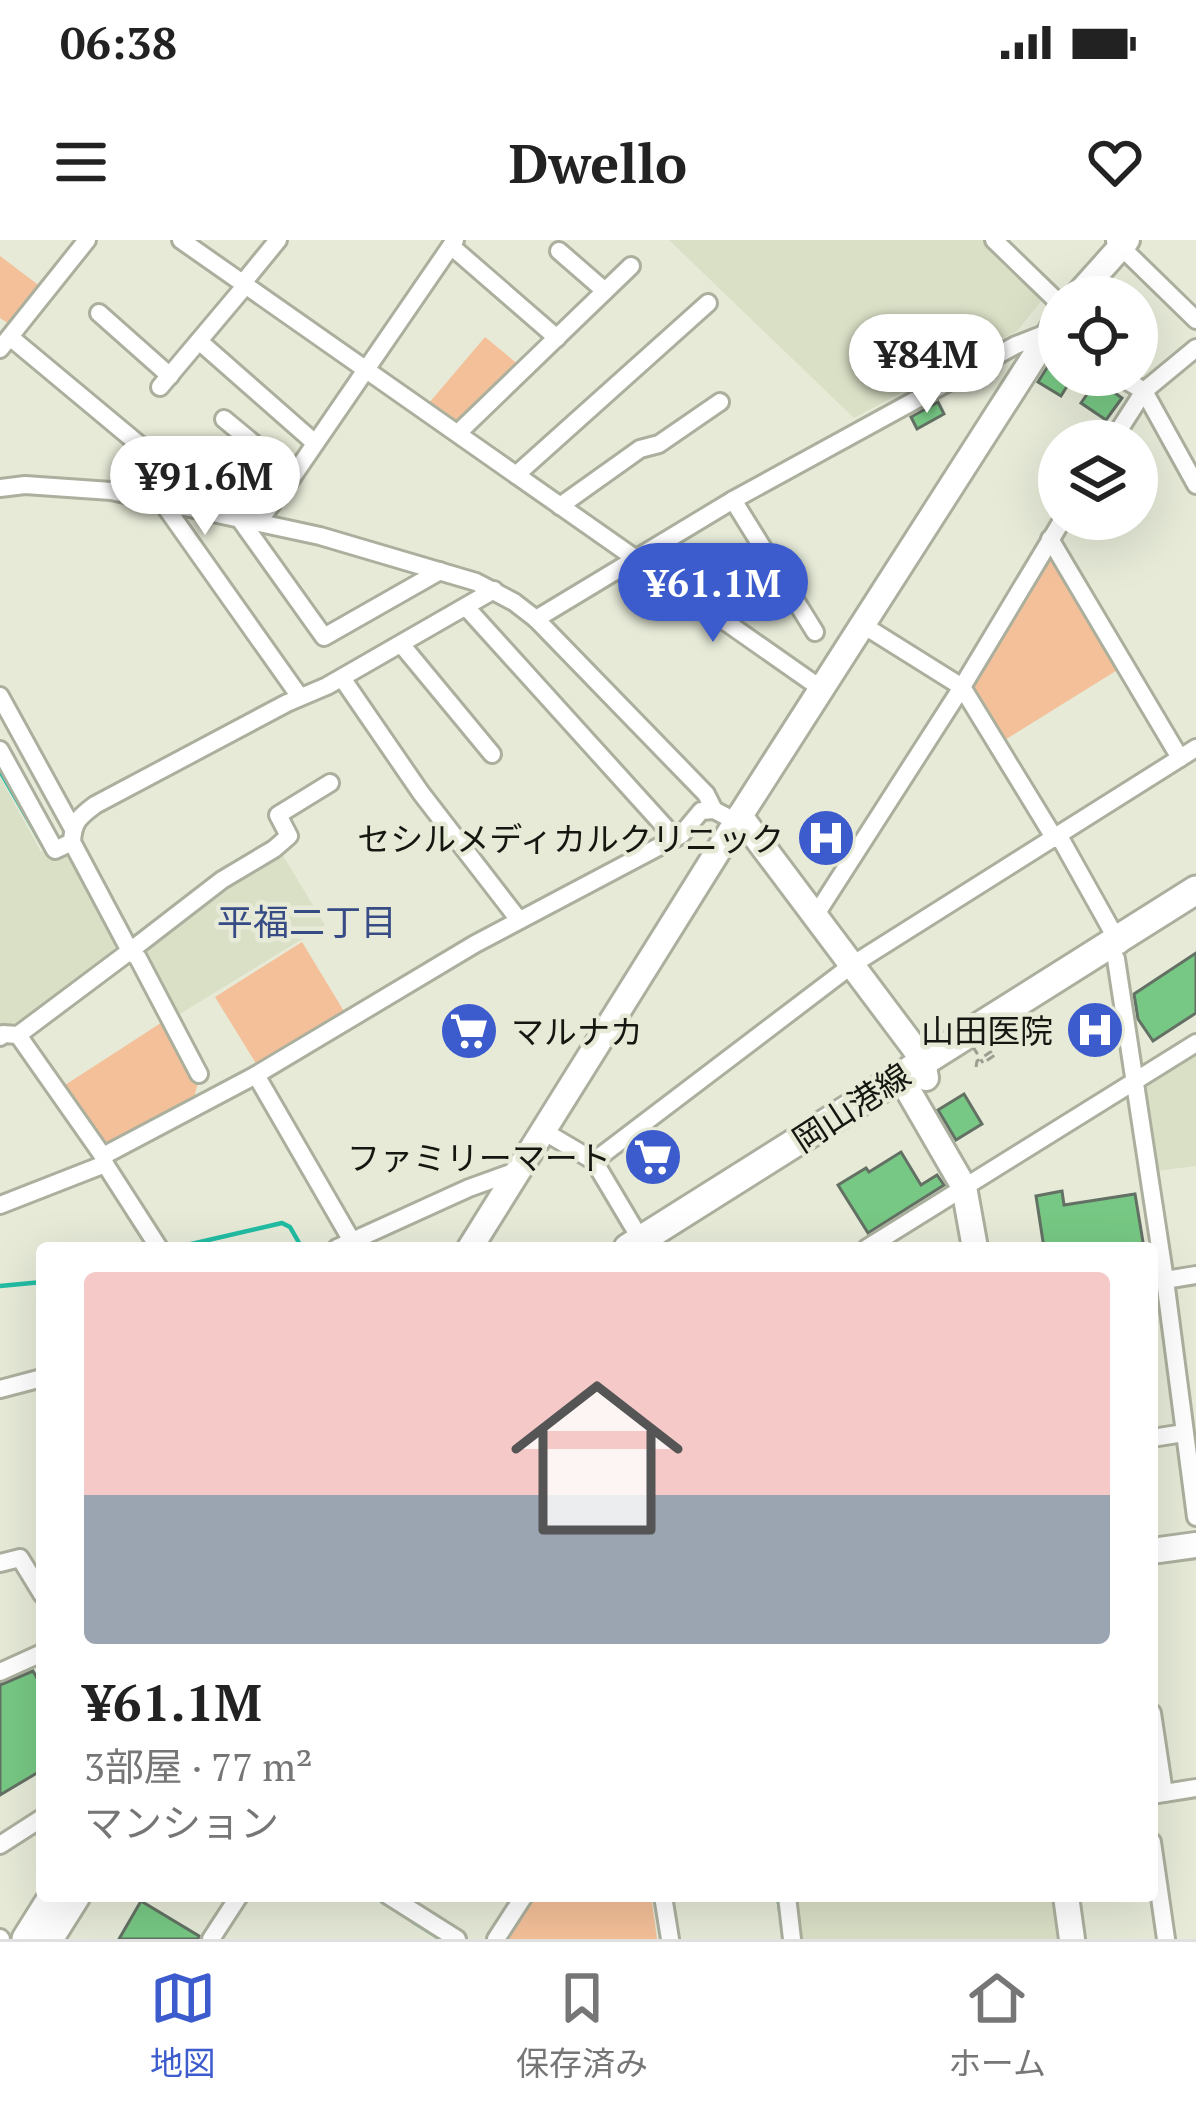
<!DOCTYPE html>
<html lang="ja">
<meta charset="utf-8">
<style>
body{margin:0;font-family:"PT Serif","Noto Sans JP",serif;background:#f2f2f2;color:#222;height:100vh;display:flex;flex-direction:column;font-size:45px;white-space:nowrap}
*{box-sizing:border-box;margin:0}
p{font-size:39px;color:#767676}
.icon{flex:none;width:66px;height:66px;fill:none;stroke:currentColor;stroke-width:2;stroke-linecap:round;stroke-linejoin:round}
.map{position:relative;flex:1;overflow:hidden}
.side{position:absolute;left:36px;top:1002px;width:1122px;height:660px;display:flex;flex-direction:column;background:#fff;border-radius:12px;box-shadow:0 12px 48px #0002}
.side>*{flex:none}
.fabs{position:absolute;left:1038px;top:36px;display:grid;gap:24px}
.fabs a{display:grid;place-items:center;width:120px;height:120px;border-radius:50%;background:#fff;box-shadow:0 12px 48px #0002;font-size:60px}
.price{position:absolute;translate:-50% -102px;padding:0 27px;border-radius:42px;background:#fff;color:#222;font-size:39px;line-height:78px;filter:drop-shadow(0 3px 6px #0008)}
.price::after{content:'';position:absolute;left:50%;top:72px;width:36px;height:27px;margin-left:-18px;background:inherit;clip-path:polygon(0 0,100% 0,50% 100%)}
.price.selected{background:#3c5bcd;color:#fff}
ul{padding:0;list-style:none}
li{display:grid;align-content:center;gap:24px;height:636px;padding:0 48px}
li+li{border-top:3px solid #e0e0e0}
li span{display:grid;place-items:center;height:372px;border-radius:12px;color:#555}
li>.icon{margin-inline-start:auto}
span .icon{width:216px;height:216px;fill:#fffc;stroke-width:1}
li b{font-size:51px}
.status{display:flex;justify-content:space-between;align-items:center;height:84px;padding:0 60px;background:#fff;direction:ltr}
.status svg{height:33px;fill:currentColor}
header{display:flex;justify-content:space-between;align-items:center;height:156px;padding:0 48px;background:#fff;font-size:54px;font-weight:700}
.tabs{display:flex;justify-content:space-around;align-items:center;height:168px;border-top:3px solid #e0e0e0;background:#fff;font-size:33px;color:#767676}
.tabs a{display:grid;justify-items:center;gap:6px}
.tabs .selected{color:#3c5bcd}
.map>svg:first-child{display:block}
</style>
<div class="status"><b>06:38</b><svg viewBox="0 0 49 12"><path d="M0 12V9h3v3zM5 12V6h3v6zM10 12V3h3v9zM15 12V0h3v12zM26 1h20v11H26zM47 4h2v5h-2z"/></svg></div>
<header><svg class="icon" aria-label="menu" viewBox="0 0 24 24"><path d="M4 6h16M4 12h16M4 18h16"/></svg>Dwello<svg class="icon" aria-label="heart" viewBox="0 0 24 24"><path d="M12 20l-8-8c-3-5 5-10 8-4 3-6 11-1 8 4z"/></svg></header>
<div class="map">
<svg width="1196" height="1699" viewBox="0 0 1196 1699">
<rect width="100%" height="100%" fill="#e6ead7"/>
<g fill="#dae0c6">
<path d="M669,0H982L1043,59L1017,91L854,178Z"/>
<path d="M0,537L41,612L48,609L54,621L63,615L75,621L117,702L113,712L24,781L0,788Z"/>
<path d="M282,614L325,685L175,777L143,717L146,707L238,642V639Z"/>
<path d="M1196,811V926L1155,931L1143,844Z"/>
<path d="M794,1656H1054L1061,1699H801Z"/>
</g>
<g fill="#f4c099">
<path d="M0,16L41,47L12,86L0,78Z"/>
<path d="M485,97L519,125L464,180L453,182L429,163Z"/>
<path d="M1053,312L1119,429L1003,501L970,447Z"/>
<path d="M302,702L345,773L257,825L215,757Z"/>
<path d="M167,779L198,842L194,858L103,904L62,847Z"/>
<path d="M533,1656H651L657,1699H505Z"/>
</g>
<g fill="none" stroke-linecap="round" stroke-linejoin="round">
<g stroke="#21bda3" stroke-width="4.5">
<path d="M0,531L44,607"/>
<path d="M174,1008L282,983L290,987L302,1008"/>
<path d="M0,1046L42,1042"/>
<path d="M374,1656L389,1666"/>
<path d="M778,1656L780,1670"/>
<path d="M414,1682L441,1699"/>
</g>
</g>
<g fill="#77c884" stroke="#637164" stroke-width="3">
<path d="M1057,112L1059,113V137L1069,143L1061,156L1038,142Z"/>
<path d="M1097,140L1122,158L1106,180L1081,163Z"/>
<path d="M938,162L944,174L917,189L911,177Z"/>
<path d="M1196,713V773L1153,801L1138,779L1134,754Z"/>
<path d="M964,854L982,884L956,900L938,870Z"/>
<path d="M901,912L921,945L937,935L944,945L868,993L838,945L866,928L869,932Z"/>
<path d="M1062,951L1064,965L1135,954L1144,1008H1044L1036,956Z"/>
<path d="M33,1431L42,1447V1530L0,1555V1445Z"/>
<path d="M141,1661L199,1696L198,1699H119Z"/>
</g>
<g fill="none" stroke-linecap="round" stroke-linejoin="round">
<g stroke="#abb09e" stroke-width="22">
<g id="street">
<path d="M181,0L823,450"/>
<path d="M994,0L1059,63"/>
<path d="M1115,1L1196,80"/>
<path d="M451,6L557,98"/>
<path d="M559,11L605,51"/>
<path d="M242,44L278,0"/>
<path d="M99,73L170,136"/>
<path d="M10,97L154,217L182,267"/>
<path d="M199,101L315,203"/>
<path d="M0,109L87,0"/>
<path d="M1117,135L1144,151L1196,245"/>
<path d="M160,147L245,46"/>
<path d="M224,179L293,236"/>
<path d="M458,193L631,26"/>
<path d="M1112,201L1144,151L1196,108"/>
<path d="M516,235L708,63"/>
<path d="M0,248L25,245L111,251L320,296L476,342L514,362L536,379L706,554L714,570L737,582"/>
<path d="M733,260L815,392"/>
<path d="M162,262L300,457"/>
<path d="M560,266L640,209L659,204L720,162"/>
<path d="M239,278L324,397L440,331"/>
<path d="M258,282L293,236L455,0"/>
<path d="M1050,299L1180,518"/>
<path d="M466,367L675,598"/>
<path d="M536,379L733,260L1016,105L1047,93L1059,100"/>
<path d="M863,385L962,447L1055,599"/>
<path d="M401,404L492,514"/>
<path d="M342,438L421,553L519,680"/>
<path d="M0,456L73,589"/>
<path d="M0,510L55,610L72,602"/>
<path d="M1059,596L1120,705"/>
<path d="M815,676L962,447L1063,279"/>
<path d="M1108,705L1116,719L1165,1040L1196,1277"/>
<path d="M18,795L103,916L105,924L159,1008"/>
<path d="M0,797L3,794L18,795L130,711L72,602C73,582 79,577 95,565L287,463L327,446L494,350"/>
<path d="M199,834L138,718L130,711L222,640L274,609L289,596L278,575L330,543"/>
<path d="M256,835L352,1001"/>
<path d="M545,892L594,921L644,1005"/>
<path d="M103,916L256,835L475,704L681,595L701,571L714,570"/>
<path d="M594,921L852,725L1196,508"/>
<path d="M0,965L105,924"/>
<path d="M337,1008L469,948L519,930"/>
<path d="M867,1008L1196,803"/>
<path d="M1165,1040L1196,1035"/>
<path d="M0,1149L42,1138"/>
<path d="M1152,1198L1184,1193"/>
<path d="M0,1323L20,1318L42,1354"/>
<path d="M0,1432L42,1413"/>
<path d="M1152,1473L1164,1553"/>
<path d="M1152,1555L1196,1548"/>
<path d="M1152,1602L1166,1699"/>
<path d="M0,1605L42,1578"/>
<path d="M389,1656L457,1699"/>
<path d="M663,1656L670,1699"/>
<path d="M787,1656L792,1699"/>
<path d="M0,1698L1,1699"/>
<path d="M211,1699L239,1656"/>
<path d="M496,1699L524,1656"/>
</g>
</g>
<g stroke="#abb09e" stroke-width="30">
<g id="secondary">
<path d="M1076,57L1127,0"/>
<path d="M740,576L912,805L923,821L926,838"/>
<path d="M906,835L909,852L964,947L975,1008"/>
<path d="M470,1008L740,576L1059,78"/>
<path d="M1152,1311L1196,1305"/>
<path d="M1066,1656L1072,1699"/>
</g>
</g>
<g stroke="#abb09e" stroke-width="33">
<g id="primary">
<path d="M628,1008L1196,650"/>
<path d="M26,1699L53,1656"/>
<path d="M49,1699L76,1656"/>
</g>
</g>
<path stroke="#9b9e90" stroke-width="3" stroke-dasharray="9 6" stroke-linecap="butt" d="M976,827L977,821L992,811L995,815L983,823"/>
<use href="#street" stroke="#fff" stroke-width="16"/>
<use href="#secondary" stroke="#fff" stroke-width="24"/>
<use href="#primary" stroke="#fff" stroke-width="27"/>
<path stroke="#9b9e90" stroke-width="3" stroke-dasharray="9 6" stroke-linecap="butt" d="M957,781L983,823"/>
</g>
<defs>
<g id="hospital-disc" transform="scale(3)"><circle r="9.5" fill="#3c5bcd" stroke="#e6ead7"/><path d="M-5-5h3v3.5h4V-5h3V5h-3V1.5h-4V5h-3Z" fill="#fff"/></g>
<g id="supermarket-disc" transform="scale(3)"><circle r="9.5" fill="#3c5bcd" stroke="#e6ead7"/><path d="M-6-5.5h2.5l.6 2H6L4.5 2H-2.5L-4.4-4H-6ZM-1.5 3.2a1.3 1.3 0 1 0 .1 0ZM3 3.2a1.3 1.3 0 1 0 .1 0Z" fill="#fff"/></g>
</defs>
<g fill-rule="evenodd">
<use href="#hospital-disc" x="826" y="598"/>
<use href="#hospital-disc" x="1095" y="790"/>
<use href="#supermarket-disc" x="469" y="791"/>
<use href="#supermarket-disc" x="653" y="917"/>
</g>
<g text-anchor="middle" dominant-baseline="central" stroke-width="9" stroke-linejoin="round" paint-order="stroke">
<g font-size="33" fill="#151711" stroke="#e6ead7" text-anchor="end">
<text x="784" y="598">セシルメディカルクリニック</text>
<text x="1053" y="790">山田医院</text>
<text x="511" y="791" text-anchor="start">マルナカ</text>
<text x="611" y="917">ファミリーマート</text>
</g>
<g font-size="33" fill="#151711" stroke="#e6ead7">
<text transform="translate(851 867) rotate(-33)">岡山港線</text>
</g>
<g font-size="36" fill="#374b85" stroke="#e6ead7">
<text x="307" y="681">平福二丁目</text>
</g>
</g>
</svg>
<div class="fabs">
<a><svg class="icon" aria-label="locate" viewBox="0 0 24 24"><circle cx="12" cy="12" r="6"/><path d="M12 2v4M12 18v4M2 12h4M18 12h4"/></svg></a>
<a><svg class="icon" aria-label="layers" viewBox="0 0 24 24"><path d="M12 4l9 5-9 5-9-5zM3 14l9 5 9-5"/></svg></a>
</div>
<b class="price" style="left:927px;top:176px">¥84M</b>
<b class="price" style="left:205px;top:298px">¥91.6M</b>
<b class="price selected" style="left:713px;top:405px">¥61.1M</b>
<section class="side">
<ul>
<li><span style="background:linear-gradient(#f6c9c9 60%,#9aa5b1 0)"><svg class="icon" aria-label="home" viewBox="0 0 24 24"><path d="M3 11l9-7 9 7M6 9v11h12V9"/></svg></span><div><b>¥61.1M</b><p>3部屋 · 77 m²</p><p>マンション</p></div></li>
</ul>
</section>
</div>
<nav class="tabs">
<a class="selected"><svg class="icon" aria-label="map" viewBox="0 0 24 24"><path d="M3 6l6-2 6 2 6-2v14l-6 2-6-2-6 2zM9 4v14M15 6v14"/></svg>地図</a>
<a><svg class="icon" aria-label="saved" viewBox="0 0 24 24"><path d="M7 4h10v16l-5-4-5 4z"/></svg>保存済み</a>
<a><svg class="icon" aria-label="home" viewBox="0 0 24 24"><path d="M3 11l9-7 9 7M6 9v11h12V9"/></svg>ホーム</a>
</nav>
